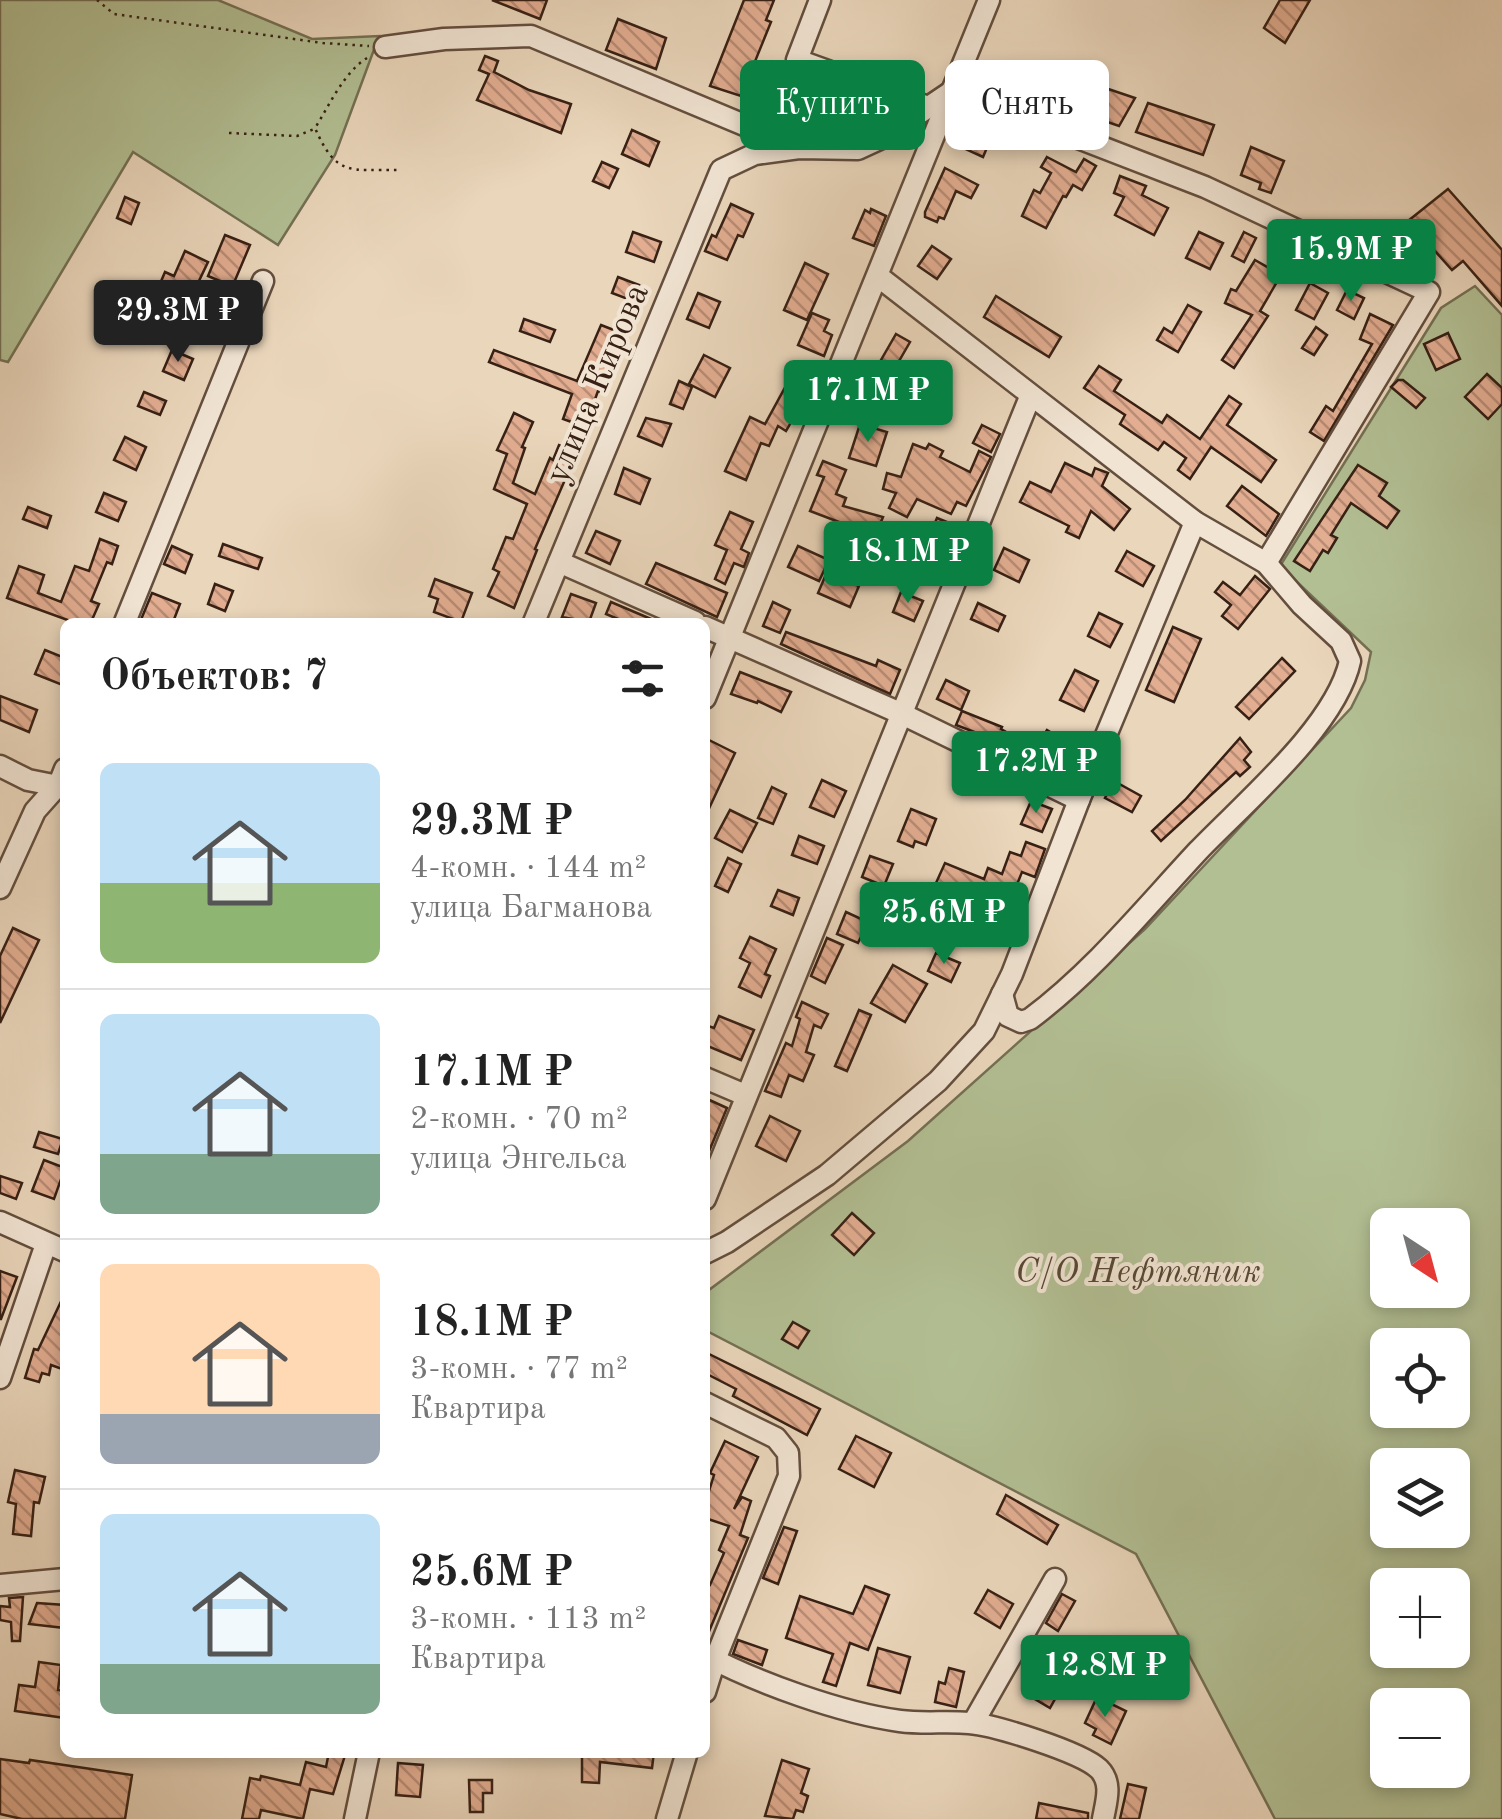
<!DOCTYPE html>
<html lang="ru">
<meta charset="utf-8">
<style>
body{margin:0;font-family:"Old Standard TT",serif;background:#f6f6f6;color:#222;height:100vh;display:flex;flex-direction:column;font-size:38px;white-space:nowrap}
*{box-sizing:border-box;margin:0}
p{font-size:32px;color:#767676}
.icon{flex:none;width:55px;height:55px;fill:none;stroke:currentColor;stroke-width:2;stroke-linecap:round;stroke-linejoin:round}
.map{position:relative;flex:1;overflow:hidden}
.drawer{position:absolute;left:60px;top:618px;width:650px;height:1140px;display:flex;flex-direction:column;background:#fff;border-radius:15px;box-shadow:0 5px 15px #0003}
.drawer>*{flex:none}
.banner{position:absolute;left:740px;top:60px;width:610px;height:90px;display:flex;gap:20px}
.needle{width:65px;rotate:144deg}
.tools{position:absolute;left:1370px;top:1208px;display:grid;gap:20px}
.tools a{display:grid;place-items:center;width:100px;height:100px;border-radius:15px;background:#fff;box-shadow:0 5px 15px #0003;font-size:50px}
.price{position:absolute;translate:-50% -85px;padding:0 22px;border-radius:10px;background:#0b8043;color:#fff;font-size:32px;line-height:65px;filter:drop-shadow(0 2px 5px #0008)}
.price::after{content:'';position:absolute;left:50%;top:60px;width:30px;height:22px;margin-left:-15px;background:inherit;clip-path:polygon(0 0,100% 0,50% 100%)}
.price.current{background:#222;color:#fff}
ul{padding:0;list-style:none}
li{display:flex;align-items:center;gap:30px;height:250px;padding:0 40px}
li+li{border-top:2px solid #e0e0e0}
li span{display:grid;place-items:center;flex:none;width:280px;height:200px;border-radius:15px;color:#555}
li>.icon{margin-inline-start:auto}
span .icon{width:120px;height:120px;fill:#fffc;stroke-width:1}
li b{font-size:42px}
h2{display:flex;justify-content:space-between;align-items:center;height:120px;padding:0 40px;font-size:42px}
.tag{padding:0 35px;border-radius:15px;background:#fff;box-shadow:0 5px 15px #0003;font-size:35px;line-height:90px}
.tag.current{background:#0b8043;color:#fff}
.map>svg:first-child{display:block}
</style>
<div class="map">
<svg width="1502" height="1819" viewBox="0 0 1502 1819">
<defs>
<pattern id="building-back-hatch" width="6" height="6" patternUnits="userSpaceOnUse" patternTransform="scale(2.5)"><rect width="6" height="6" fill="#e2ad91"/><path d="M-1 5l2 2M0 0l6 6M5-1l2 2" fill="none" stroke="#b88c75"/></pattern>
</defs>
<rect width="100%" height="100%" fill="#ead6bb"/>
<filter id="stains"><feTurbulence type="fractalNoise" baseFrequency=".002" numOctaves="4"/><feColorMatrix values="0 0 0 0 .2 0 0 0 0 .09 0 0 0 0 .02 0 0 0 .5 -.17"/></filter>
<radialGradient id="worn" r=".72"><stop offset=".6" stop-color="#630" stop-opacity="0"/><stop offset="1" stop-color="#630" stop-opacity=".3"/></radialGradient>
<g fill="#b2bf93" stroke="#747054" stroke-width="2.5" fill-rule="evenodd">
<path d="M0,0H218L312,39L379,36L335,155L278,245L133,152L8,362L0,360Z"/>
<path d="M1475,286L1502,315V1819H1275L1136,1554L705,1330V1293L908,1141L1145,929L1351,708L1365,680L1371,652L1280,566L1441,308ZM1388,1225H1452V1290H1388ZM1388,1345H1452V1410H1388ZM1388,1465H1452V1530H1388ZM1388,1585H1452V1650H1388ZM1388,1705H1452V1770H1388Z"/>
</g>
<g fill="url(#building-back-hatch)" stroke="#372014" stroke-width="2.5">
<path d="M492,0H547L540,19Z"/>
<path d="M744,0H774L766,20L771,22L741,96L710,86Z"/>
<path d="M1280,0H1310L1285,43L1264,28Z"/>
<path d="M618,19L666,38L656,69L606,50Z"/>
<path d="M485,56L498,61L494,72L529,90L571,104L561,133L477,100L489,74L479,70Z"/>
<path d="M1040,66L1135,98L1119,126L1038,98L1030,95Z"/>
<path d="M1148,103L1214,125L1203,155L1136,132Z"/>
<path d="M973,122L994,131L983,157L961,147Z"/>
<path d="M632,130L659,142L649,166L622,154Z"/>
<path d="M1251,147L1284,161L1271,193L1259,189L1261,183L1241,175Z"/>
<path d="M1047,157L1076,172L1084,159L1096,166L1082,190L1073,185L1066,197L1063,196L1046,228L1022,216L1034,190L1040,193L1051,173L1041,167Z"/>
<path d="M602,162L618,169L609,188L593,181Z"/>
<path d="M945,168L978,185L971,198L956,191L944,219L939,217L937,222L925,217V212Z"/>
<path d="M1120,176L1146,186L1142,195L1168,208L1154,235L1115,215L1124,197L1114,193Z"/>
<path d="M1448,189L1502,250V306L1463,261L1452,270L1408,221Z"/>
<path d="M125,197L139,203L131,224L117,218Z"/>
<path d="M731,204L753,214L743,237L738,235L727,260L705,251L712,235L716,237Z"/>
<path d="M871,209L886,216L874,246L853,238L865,210L870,213Z"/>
<path d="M633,232L661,242L654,262L626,252Z"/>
<path d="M1199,232L1223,243L1210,269L1186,258Z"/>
<path d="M1244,232L1256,238L1244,262L1232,256Z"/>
<path d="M225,235L250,245L233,285L245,290L234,313L218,306L227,284L208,276Z"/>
<path d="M932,246L951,259L937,279L918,266Z"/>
<path d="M185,251L208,262L184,312L154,298L165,272L174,276Z"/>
<path d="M1255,260L1281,275L1260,311L1268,316L1234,368L1222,360L1252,315L1225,303L1231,289L1236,291Z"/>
<path d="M805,263L828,274L807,320L784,310Z"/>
<path d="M618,277L639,285L633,301L612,293Z"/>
<path d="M1310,283L1328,293L1314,319L1296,310Z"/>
<path d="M1347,290L1364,298L1354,319L1337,310Z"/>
<path d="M698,293L720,302L709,328L687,319Z"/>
<path d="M996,296L1061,337L1049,357L984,317Z"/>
<path d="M1188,305L1201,312L1178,352L1157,340L1164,328L1172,333Z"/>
<path d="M812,313L829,320L824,331L832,335L824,356L798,345Z"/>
<path d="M1370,314L1393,325L1324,441L1310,432L1326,406L1333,411L1372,344L1360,339Z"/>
<path d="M524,319L555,330L550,342L520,331Z"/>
<path d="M601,325L624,334L603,393L598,391L585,427L563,419L572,394L489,362L494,350L577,381Z"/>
<path d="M1316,327L1327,335L1314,355L1302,348Z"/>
<path d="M1448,333L1460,359L1436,370L1424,344Z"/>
<path d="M896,334L910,342L895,368L881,360Z"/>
<path d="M172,350L193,359L184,380L163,371Z"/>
<path d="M704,355L730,368L715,397L689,384Z"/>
<path d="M1099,366L1121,380L1114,391L1162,423L1167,415L1200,439L1229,396L1241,404L1227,425L1276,460L1261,482L1211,447L1190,479L1178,470L1186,458L1164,442L1158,450L1120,424L1125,415L1084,388Z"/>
<path d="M794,371L805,377L795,399L802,403L786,431L778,426L769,446L761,443L746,480L725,471L750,417L765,424Z"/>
<path d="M1487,374L1502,388V404L1488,419L1465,397Z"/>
<path d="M1398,380H1403L1425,398L1416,408L1391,387Z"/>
<path d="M679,381L692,387L683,409L670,404Z"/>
<path d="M144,392L166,401L160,415L138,406Z"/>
<path d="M514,413L533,422L522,447L525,448L513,483L535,494L550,458L553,460L559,445L577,452L535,549L537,550L514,608L488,596L499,572L493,569L506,537L513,539L527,504L494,489L507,454L497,450Z"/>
<path d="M646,418L671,424L662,446L638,436Z"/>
<path d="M860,424L887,432L876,466L849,458Z"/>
<path d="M982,425L1000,434L991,452L973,443Z"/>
<path d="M125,437L146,447L136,470L114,460Z"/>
<path d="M913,444L926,449L929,444L943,451L940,457L970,472L979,451L991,457L966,506L957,502L951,514L917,499L907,517L889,508L896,493L883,489L887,473L901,477Z"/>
<path d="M823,461L846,470L836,494L846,498L843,506L883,517L870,548L855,540L860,530L810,511L824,477L817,475Z"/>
<path d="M1065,463L1092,476L1095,468L1108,473L1102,486L1130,509L1114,530L1091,511L1079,538L1066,532L1069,526L1020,502L1030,482L1051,492Z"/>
<path d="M1358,465L1387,483L1379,496L1399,511L1387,528L1351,503L1331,535L1337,538L1328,553L1323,550L1310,571L1294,561Z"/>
<path d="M624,468L650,479L640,504L615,494Z"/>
<path d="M1242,486L1279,514L1266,536L1227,506Z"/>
<path d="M104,493L126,502L118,521L96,512Z"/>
<path d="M28,507L51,516L47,528L23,519Z"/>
<path d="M730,512L753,522L741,549L749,553L744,567L734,563L725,584L715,579L727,550L715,545Z"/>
<path d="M937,518L959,527L947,555L925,547Z"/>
<path d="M596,531L620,541L610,564L586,553Z"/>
<path d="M100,539L118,546L112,564L107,562L91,601L99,604L91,622H73L7,598L19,566L44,575L38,593L61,602L75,566L89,571Z"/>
<path d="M223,544L262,558L258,569L219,556Z"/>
<path d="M172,546L192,555L185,573L164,564Z"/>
<path d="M798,546L829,560L819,581L788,567Z"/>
<path d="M1004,548L1029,560L1019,582L994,570Z"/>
<path d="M1127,551L1154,566L1143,586L1116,571Z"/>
<path d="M656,563L727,593L717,617L646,584Z"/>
<path d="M827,572L859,586L850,607L818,593Z"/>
<path d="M1255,576L1270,589L1238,629L1222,616L1231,605L1215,592L1223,582L1240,595Z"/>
<path d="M435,579L472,593L461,622L434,612L438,599L429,596Z"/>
<path d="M215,584L233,591L225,611L208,604Z"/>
<path d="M901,592L923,601L914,621L893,612Z"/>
<path d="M152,593L180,604L173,622H140Z"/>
<path d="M571,594L596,603L589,622L562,617Z"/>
<path d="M611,602L658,622H625L606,614Z"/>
<path d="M773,602L790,610L780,633L763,626Z"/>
<path d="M978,603L1005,616L998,631L971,619Z"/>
<path d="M1099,613L1122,624L1110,647L1088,636Z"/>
<path d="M1173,627L1201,639L1174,702L1146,690Z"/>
<path d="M786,632L876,666L878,660L900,670L890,694L781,644Z"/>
<path d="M45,650L65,658V686L35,674Z"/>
<path d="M1282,658L1295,671L1249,719L1236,707Z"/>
<path d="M1075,670L1098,681L1084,711L1060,700Z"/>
<path d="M740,672L791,692L781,712L758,701L757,703L731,694Z"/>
<path d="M946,680L969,691L961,710L937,699Z"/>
<path d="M0,696L37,710L29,732L0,720Z"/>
<path d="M962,711L1002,727L1001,729L1027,744L1024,751L956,725Z"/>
<path d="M1047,730L1075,747L1064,764L1036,747Z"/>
<path d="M705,738L735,753L705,817Z"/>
<path d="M1240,738L1251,752L1244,760L1250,767L1240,776L1236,772L1161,841L1152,831L1185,800Z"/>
<path d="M976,765L987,771L978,794L966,788Z"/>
<path d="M822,780L846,791L834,817L810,807Z"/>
<path d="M1114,781L1141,796L1132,812L1105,798Z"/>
<path d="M772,787L786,794L773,824L758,818Z"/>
<path d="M1031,801L1052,809L1042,832L1021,824Z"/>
<path d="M911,809L936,819L926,845L915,841L913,847L898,841Z"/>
<path d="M730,810L757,823L742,852L715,838Z"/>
<path d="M799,836L824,846L817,864L792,855Z"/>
<path d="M1026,842L1045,849L1035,877L1022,872L1007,909L936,883L945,863L984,879L988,868L1002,874L1010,852L1021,856Z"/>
<path d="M870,856L893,864L884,886L862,877Z"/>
<path d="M728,858L741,864L728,892L715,886Z"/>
<path d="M778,890L799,898L793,915L771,906Z"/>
<path d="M846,912L868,922L858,943L837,934Z"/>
<path d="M13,928L39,940L0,1023V956Z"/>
<path d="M750,937L776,949L765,974L770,976L761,997L739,987L750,963L740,958Z"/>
<path d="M827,938L843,945L825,983L811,976Z"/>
<path d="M936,953L960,963L951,982L928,971Z"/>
<path d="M893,965L927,984L905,1022L871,1003Z"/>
<path d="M802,1002L828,1014L821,1028L814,1025L806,1052L814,1055L803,1081L789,1075L781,1097L765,1091L786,1043L792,1046L800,1019L796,1017Z"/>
<path d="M859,1010L871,1015L847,1071L835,1066Z"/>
<path d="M719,1016L754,1030L741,1060L705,1045V1025L714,1028Z"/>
<path d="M705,1098L727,1108L705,1161Z"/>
<path d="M770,1116L800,1131L786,1161L756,1146Z"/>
<path d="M39,1132L63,1139L58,1154L34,1147Z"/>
<path d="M44,1160L65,1168L54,1199L32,1191Z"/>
<path d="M0,1176L22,1183L16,1199L0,1193Z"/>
<path d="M852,1213L874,1233L854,1255L832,1235Z"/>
<path d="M0,1271L17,1277L1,1319H0Z"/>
<path d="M65,1293V1370L51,1365L49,1375L42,1373L39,1382L25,1378L34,1349L38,1350Z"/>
<path d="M793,1322L809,1331L798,1348L782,1339Z"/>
<path d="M705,1352L820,1409L807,1435L733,1396L736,1389L705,1373Z"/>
<path d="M856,1436L891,1453L874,1487L839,1469Z"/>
<path d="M725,1441L758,1457L734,1509L742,1497L751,1501L740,1535L748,1538L705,1641V1583L710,1585L724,1553L719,1550L729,1526L705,1518V1504L714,1475L710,1473Z"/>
<path d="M15,1470L45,1477L39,1503L34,1502L31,1536L13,1534L16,1504L8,1502Z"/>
<path d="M1006,1495L1058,1525L1047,1544L997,1514Z"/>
<path d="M784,1527L797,1531L778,1584L763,1578Z"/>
<path d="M865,1586L889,1595L868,1650L850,1643L836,1686L823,1682L833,1654L786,1638L800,1596L853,1614Z"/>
<path d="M988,1590L1013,1604L1000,1628L975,1613Z"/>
<path d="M1062,1594L1075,1601L1058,1631L1046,1623Z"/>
<path d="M23,1597L20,1641H12L11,1622L0,1620V1606L10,1607L9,1598Z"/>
<path d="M37,1603L65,1605V1628L29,1624Z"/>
<path d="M738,1640L767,1650L762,1665L733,1654Z"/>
<path d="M878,1648L910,1657L900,1693L868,1685Z"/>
<path d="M39,1662L61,1665L58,1690L63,1691L61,1704L65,1705V1718L15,1711L19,1685L35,1687Z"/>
<path d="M949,1668L964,1672L956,1707L935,1702L939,1682L945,1684Z"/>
<path d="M1038,1677L1060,1690L1050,1708L1028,1695Z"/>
<path d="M1097,1697L1126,1711L1111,1744L1093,1735L1096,1729L1085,1723Z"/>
<path d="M329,1752H346L333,1794L310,1789L303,1819L261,1810L259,1819H242L250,1778L260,1780L261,1776L300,1785L306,1762L326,1767Z"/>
<path d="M582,1752H654L652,1768L600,1762L599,1783L582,1782Z"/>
<path d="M0,1759L29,1763L30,1760L132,1775L125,1819H22L0,1814Z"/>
<path d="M782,1760L809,1769L801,1793L808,1796L803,1812L796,1810L793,1819L765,1816Z"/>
<path d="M398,1763L423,1765L420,1797L396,1795Z"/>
<path d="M469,1780H492V1793H483V1812H470Z"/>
<path d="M1128,1784L1146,1788L1139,1819H1120Z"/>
<path d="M1039,1803L1088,1813V1819H1036Z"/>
</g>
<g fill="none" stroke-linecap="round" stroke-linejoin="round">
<g stroke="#644e3e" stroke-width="25">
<g id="minor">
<path d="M820,0L797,60L928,107"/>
<path d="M385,47L444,39L531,36L797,147"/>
<path d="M879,277L1195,522L1266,563L1302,605L1341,641L1350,661C1336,726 1244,803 1198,851C1144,909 1094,971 1030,1019L1021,1022L1008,1016L1002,994"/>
<path d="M559,562L695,622"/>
<path d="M125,622L263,281"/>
<path d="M534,622L721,170L755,154L799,148L858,149L884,137L954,90L1205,187L1429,292L1266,563"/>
<path d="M705,627L900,713L1079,800"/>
<path d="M705,698L989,0"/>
<path d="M0,766L28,780L63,787"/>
<path d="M0,888L35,811L59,784L65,769"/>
<path d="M705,1078L745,1095"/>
<path d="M705,1199L1030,397"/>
<path d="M0,1222L65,1251"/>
<path d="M705,1253L727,1242L827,1175L938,1081L984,1031L1012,974L1079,800L1195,522"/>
<path d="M0,1378L46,1244"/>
<path d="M705,1403L776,1438L788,1453L789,1476L715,1660L705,1692"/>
<path d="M0,1585L65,1579"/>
<path d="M705,1655C758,1683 841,1713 900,1721C923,1724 947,1721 969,1723C995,1725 1081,1752 1099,1769C1113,1783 1106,1802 1103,1819"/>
<path d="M973,1723L1055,1579"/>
<path d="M355,1819L369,1752"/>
<path d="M667,1819L687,1752"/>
</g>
</g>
<g stroke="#372014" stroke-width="2.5" stroke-dasharray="2.5 5" stroke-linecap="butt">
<path d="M97,0L114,14L323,43L369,46"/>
<path d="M367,58C344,72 329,106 315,128C337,178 350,169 399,170"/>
<path d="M229,133L297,136L314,129"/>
</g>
<use href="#minor" stroke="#f1e4d3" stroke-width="20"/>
</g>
<g text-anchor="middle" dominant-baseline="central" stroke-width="8" stroke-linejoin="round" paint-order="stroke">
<g font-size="35" fill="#372014" stroke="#f1e4d3">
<text transform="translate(598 384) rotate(-67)">улица Кирова</text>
</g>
<g font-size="35" font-style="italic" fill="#564834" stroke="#f1e4d3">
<text x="1138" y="1272">С/О Нефтяник</text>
</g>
</g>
<rect width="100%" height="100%" filter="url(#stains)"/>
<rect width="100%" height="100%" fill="url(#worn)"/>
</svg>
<div class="tools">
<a><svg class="needle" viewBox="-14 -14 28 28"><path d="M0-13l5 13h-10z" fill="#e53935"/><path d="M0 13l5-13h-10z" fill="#767676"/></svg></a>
<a><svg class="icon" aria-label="locate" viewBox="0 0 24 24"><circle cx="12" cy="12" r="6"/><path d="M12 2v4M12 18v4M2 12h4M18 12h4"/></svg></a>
<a><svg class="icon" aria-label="layers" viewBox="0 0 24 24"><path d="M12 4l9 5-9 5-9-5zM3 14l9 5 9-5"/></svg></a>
<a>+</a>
<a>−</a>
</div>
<b class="price" style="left:1351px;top:304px">15.9M ₽</b>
<b class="price current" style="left:178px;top:365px">29.3M ₽</b>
<b class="price" style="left:868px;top:445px">17.1M ₽</b>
<b class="price" style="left:908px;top:606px">18.1M ₽</b>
<b class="price" style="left:1036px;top:816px">17.2M ₽</b>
<b class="price" style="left:944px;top:967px">25.6M ₽</b>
<b class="price" style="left:1105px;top:1720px">12.8M ₽</b>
<div class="banner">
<a class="tag current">Купить</a>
<a class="tag">Снять</a>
</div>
<section class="drawer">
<h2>Объектов: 7<svg class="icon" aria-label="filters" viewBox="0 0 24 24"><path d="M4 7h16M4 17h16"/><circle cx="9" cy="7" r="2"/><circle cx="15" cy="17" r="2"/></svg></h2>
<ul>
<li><span style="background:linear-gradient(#bfe0f5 60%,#8fb573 0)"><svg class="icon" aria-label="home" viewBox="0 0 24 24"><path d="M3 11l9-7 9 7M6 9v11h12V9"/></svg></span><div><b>29.3M ₽</b><p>4-комн. · 144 m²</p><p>улица Багманова</p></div></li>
<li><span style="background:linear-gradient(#bfe0f5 70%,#7fa58c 0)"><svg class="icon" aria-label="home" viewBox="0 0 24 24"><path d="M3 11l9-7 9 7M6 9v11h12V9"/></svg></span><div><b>17.1M ₽</b><p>2-комн. · 70 m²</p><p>улица Энгельса</p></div></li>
<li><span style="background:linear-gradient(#ffd9b3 75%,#9aa5b1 0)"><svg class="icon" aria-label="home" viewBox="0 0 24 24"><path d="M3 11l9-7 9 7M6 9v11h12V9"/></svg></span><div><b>18.1M ₽</b><p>3-комн. · 77 m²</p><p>Квартира</p></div></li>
<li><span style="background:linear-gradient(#bfe0f5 75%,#7fa58c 0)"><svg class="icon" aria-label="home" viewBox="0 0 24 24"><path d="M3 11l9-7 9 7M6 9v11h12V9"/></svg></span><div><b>25.6M ₽</b><p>3-комн. · 113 m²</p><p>Квартира</p></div></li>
</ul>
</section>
</div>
